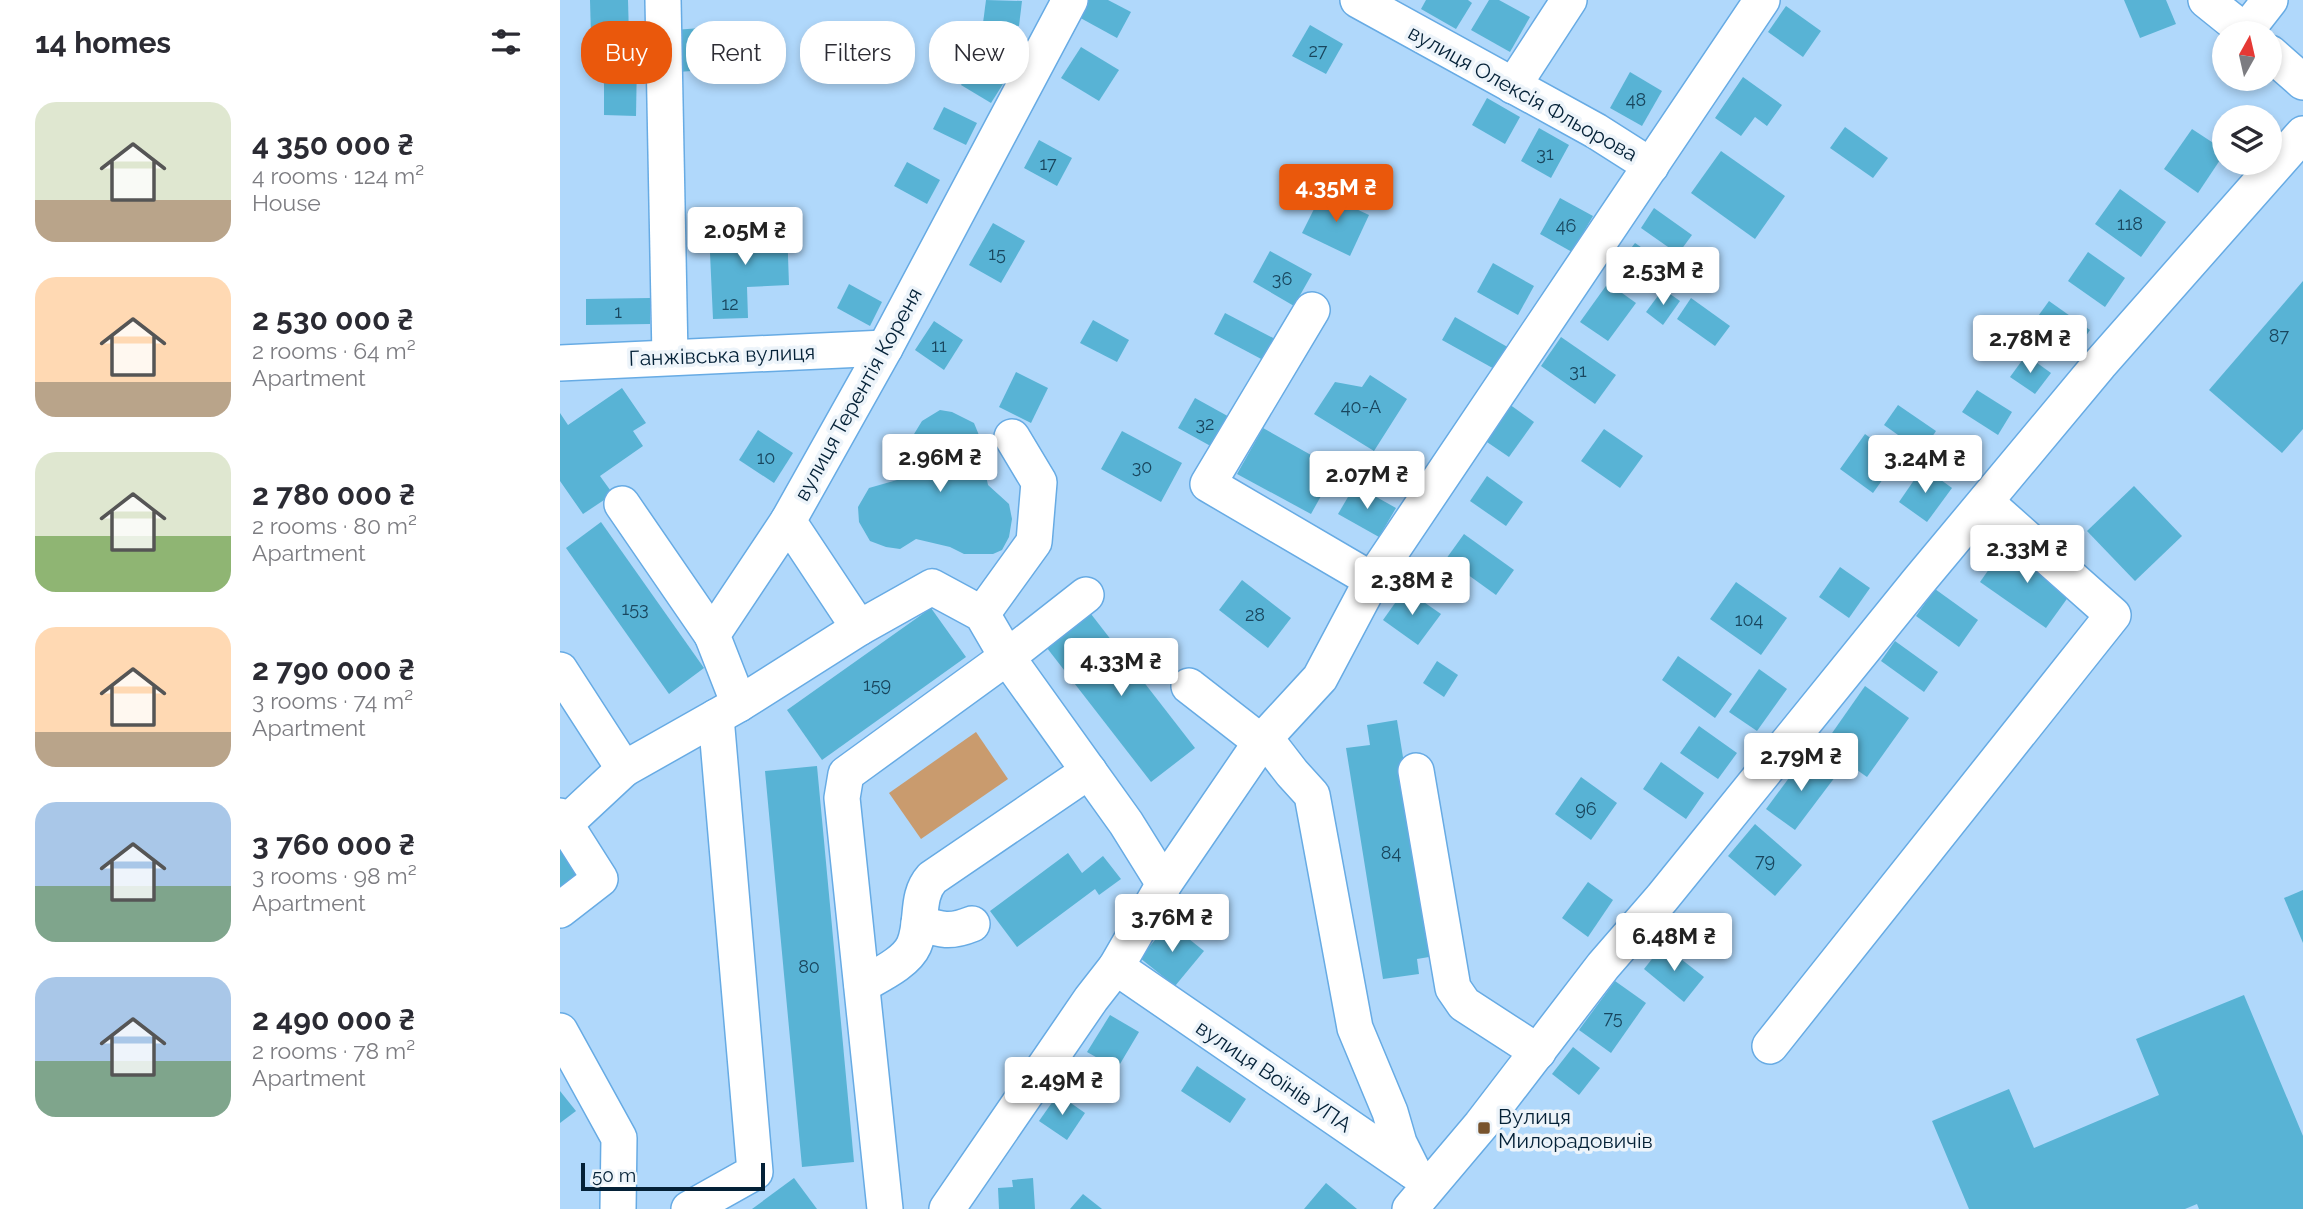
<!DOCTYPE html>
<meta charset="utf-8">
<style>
body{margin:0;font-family:Raleway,sans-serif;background:#f2f2f3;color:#2b2b33;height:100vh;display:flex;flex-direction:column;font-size:26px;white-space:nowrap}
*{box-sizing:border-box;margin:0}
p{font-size:23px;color:#7c7c81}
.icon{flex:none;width:38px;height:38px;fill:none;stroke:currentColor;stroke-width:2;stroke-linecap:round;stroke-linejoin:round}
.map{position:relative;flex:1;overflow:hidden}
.panel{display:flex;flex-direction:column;background:#fff;width:560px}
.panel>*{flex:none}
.banner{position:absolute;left:21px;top:21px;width:665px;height:63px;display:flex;gap:14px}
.needle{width:46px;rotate:8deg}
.fabs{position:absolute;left:1652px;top:21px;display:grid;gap:14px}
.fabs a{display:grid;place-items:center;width:70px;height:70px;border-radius:50%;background:#fff;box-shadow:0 4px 10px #0003;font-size:35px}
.scale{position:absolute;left:21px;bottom:18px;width:184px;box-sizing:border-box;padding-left:7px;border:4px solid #042137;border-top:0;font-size:19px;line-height:24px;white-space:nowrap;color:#042137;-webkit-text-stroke:5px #edf4fa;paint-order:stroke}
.price{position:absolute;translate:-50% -60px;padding:0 16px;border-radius:7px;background:#fff;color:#222;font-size:23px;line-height:46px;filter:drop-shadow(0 2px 4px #0008)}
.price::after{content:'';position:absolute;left:50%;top:42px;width:21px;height:16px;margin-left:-10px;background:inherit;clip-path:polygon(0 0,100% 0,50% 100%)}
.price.on{background:#ea580c;color:#fff}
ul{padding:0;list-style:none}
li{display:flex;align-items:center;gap:21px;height:175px;padding:0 35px}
li span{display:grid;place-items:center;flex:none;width:196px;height:140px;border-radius:21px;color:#555}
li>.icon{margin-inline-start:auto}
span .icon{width:84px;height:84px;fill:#fffc;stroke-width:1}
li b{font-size:30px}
h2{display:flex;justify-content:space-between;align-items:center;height:84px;padding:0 35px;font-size:30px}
.chip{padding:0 24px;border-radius:28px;background:#fff;box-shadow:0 4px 10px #0003;font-size:24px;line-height:63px}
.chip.on{background:#ea580c;color:#fff}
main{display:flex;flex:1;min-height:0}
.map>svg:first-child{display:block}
</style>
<main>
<section class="panel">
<h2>14 homes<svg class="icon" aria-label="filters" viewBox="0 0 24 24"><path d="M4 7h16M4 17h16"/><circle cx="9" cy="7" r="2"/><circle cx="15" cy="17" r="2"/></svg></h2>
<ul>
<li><span style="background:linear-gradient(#dfe7d0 70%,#b9a48a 0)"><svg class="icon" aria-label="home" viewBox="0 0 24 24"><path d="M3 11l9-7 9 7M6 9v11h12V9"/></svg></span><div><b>4 350 000 ₴</b><p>4 rooms · 124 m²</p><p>House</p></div></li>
<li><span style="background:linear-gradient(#ffd9b3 75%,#b9a48a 0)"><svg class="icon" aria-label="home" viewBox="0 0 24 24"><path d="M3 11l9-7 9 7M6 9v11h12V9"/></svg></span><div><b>2 530 000 ₴</b><p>2 rooms · 64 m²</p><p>Apartment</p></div></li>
<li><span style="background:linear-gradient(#dfe7d0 60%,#8fb573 0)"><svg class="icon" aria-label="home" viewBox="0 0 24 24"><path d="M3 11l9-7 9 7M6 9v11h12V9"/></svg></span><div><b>2 780 000 ₴</b><p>2 rooms · 80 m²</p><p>Apartment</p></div></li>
<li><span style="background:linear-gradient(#ffd9b3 75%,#b9a48a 0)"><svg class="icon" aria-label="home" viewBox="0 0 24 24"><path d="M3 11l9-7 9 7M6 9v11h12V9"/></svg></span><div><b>2 790 000 ₴</b><p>3 rooms · 74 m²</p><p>Apartment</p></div></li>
<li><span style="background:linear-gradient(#a9c7e8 60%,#7fa58c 0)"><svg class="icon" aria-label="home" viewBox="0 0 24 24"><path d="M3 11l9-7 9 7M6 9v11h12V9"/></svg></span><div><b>3 760 000 ₴</b><p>3 rooms · 98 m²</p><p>Apartment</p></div></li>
<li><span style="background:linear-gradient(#a9c7e8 60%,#7fa58c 0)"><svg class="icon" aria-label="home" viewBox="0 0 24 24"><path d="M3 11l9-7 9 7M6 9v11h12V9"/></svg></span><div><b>2 490 000 ₴</b><p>2 rooms · 78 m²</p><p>Apartment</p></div></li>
</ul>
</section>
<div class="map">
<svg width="1743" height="1209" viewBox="0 0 1743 1209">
<rect width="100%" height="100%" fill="#b0d8fb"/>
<path fill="#c99b6e" d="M416,732L448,779L361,839L329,793Z"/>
<g fill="#58b3d5">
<path d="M30,0H68L69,36L31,37Z"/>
<path d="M426,0L462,1L459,26L423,23Z"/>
<path d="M523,0H548L571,12L557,38L515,15Z"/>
<path d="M866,0H908L912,3L896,29L861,9Z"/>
<path d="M929,0H939L970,17L950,52L911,30Z"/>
<path d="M1564,0H1606L1616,24L1580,38Z"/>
<path d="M1226,6L1261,31L1243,57L1208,32Z"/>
<path d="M750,25L783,44L766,74L732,56Z"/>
<path d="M141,28L145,70L118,72L114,30Z"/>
<path d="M521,47L559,70L539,101L501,78Z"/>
<path d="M44,59L77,60L76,116L44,115Z"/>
<path d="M413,65L443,84L431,103L401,85Z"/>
<path d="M1070,72L1102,91L1082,126L1050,108Z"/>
<path d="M1183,77L1222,105L1207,126L1195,117L1181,136L1155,118Z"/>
<path d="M927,98L960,117L945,144L912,125Z"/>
<path d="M384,107L417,123L406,145L373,129Z"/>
<path d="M1285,127L1328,158L1313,178L1270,148Z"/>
<path d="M979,128L1009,145L991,178L961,161Z"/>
<path d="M1632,129L1664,150V154L1638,193L1604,169Z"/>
<path d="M479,140L512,158L497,186L464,168Z"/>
<path d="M1161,151L1225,196L1195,239L1131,193Z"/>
<path d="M347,162L380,180L367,204L334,186Z"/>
<path d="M1560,189L1606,222L1581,257L1535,224Z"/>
<path d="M762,193L809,215L790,256L742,233Z"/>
<path d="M1000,198L1033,216L1012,252L980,234Z"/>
<path d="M1094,208L1132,235L1118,254L1081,228Z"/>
<path d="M433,223L465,241L441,283L409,265Z"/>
<path d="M227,227L229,285L187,287L188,318L153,319L149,231Z"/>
<path d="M1075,243L1100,260L1090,274L1065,256Z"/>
<path d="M710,251L752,274L734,306L693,282Z"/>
<path d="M1528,252L1565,278L1545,307L1508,281Z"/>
<path d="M933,263L974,286L958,315L917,292Z"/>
<path d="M1743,281V429L1722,453L1649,390Z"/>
<path d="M1048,283L1076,303L1048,341L1020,322Z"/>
<path d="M289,284L322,302L310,326L277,308Z"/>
<path d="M1103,289L1120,301L1103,325L1086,312Z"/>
<path d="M90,298V324L26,325V299Z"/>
<path d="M1131,298L1170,326L1155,346L1117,319Z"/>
<path d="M1489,301L1530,330L1513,355L1471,326Z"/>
<path d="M665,313L717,340L705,361L654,334Z"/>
<path d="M895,317L951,349L938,371L882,340Z"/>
<path d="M533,320L569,340L557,362L520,343Z"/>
<path d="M374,321L403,340L384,370L355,350Z"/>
<path d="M1001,337L1056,375L1035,404L981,366Z"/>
<path d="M1466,355L1491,373L1475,394L1450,377Z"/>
<path d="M456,372L488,388L471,423L439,407Z"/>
<path d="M810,375L847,399L814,451L754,414L775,382L802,387Z"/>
<path d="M62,388L86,423L73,431L83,446L40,476L53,494L23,514L0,481V413L8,425Z"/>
<path d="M1417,390L1452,412L1438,435L1402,412Z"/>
<path d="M635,398L673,419L656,449L618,428Z"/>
<path d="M949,404L974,422L949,457L924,440Z"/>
<path d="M1338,405L1376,431L1362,452L1324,425Z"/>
<path d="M380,410L392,412L414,423L423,445L422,457L428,485L449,504L452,519L449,537L442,550L433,554H404L390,547L356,539L340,549L326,547L310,541L299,522L298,507L309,488L337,480L346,472L351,457V439L362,421Z"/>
<path d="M703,428L776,469L751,514L677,474Z"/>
<path d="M1044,429L1083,456L1060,488L1021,461Z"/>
<path d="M198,430L233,453L214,483L179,460Z"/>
<path d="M562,431L622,463L601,502L541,469Z"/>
<path d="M1305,434L1338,458L1313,493L1280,469Z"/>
<path d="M1363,467L1392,488L1367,522L1339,502Z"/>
<path d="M927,476L963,502L946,526L910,501Z"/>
<path d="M795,485L836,508L819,537L778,514Z"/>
<path d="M1574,486L1622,536L1575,581L1527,531Z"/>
<path d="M41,522L144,668L109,694L6,548Z"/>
<path d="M904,534L954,570L936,595L886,559Z"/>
<path d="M1448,542L1514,589L1486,628L1420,582Z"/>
<path d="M1280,567L1310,588L1289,618L1259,597Z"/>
<path d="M682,580L731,618L708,648L659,610Z"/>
<path d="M1176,582L1227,618L1201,655L1150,619Z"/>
<path d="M845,589L881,614L858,645L823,620Z"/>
<path d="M1375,589L1418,620L1399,647L1356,616Z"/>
<path d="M371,608L406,657L262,760L227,710Z"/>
<path d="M531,614L635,748L591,782L487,648Z"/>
<path d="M1335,641L1378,672L1364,692L1321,661Z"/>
<path d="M1118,656L1172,694L1155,718L1102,680Z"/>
<path d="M877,661L898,675L884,697L863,683Z"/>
<path d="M1199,669L1227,689L1197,731L1169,712Z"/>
<path d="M1305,686L1349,718L1307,777L1263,746Z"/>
<path d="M837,720L875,956L857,959L859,974L823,979L786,748L810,745L807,725Z"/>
<path d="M1139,726L1177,753L1158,779L1120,753Z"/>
<path d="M1246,755L1275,777L1235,830L1206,809Z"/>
<path d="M1101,762L1144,793L1126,819L1083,789Z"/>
<path d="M257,766L294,1162L242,1167L205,771Z"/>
<path d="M1021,777L1057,803L1031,840L995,814Z"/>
<path d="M1195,824L1242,865L1215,896L1168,856Z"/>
<path d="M0,849L22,877L0,894Z"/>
<path d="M508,853L522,873L543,856L561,879L539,895L535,889L457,947L430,911Z"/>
<path d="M1028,882L1053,900L1028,937L1002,918Z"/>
<path d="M1743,890V943L1724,898Z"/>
<path d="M609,923L644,951L615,986L580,958Z"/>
<path d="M1103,945L1144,977L1124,1002L1084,969Z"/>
<path d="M1055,981L1086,1003L1051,1053L1019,1030Z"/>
<path d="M1684,995L1743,1136V1209H1639L1637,1204L1625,1209H1409L1372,1121L1449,1089L1474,1148L1599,1095L1576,1039Z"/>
<path d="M550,1015L579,1032L557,1069L527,1052Z"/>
<path d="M1013,1047L1040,1068L1019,1095L992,1074Z"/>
<path d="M637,1066L686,1099L670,1123L621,1091Z"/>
<path d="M0,1091L16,1111L0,1123Z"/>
<path d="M498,1094L525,1113L507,1140L479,1121Z"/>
<path d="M234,1178L257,1209H192Z"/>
<path d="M473,1178L475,1209H439L438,1188L453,1187L452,1180Z"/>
<path d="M766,1183L797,1209H744Z"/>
<path d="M523,1194L542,1209H510Z"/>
</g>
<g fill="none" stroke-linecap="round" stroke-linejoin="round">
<g stroke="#67abe4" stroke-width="38">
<g id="minor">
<path d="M103,0L110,357"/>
<path d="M510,0L325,348L228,521L299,628L372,587L422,614L447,657L566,823L604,884"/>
<path d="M798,0L1036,131L1091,166"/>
<path d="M1646,0L1687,33"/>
<path d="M1685,32L1710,0"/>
<path d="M1710,53L1743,82"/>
<path d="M953,86L1009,0"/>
<path d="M752,310L648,484L812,580"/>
<path d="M0,363L325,348"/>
<path d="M62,504L152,635"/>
<path d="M422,614L474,542L479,482L452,437"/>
<path d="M0,670L64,769L179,704L299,628"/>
<path d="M629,686L701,742"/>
<path d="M179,704L152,635L228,521"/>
<path d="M705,738L732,773L752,795L795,1028L830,1112L839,1143L853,1171"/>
<path d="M856,771L893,988L904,1004L978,1052"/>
<path d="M0,816L40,879L0,910"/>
<path d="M6,823L64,769"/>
<path d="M359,923C381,930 390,933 412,924"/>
<path d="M556,967L853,1171"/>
<path d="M302,985C319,975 346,963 354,945C364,922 355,897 372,878L529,771"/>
<path d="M0,1031L59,1138L58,1209"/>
<path d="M1210,1046L1553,615L1437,512L1427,500"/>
<path d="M129,1209L195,1172L156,717"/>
<path d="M325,1209L282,798L286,774L447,657L526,595"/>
<path d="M387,1209L531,999L556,967L604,884L701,742L760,678L812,580L1202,0"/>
<path d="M850,1209L921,1125L1043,966L1102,898L1358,582L1539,365L1743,134"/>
</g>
</g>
<use href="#minor" stroke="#fff" stroke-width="35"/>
</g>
<rect fill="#77532d" stroke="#edf4fa" stroke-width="2.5" x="917" y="1121" width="14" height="14" rx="3.5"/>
<g text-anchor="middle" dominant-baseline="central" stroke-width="7" stroke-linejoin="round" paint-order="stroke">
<g font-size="18" fill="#19465e">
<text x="758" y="50">27</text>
<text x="1076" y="99">48</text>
<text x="985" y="153">31</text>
<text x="488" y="163">17</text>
<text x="1570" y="223">118</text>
<text x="1006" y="225">46</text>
<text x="437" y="253">15</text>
<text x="722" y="278">36</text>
<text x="170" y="303">12</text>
<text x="58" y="311">1</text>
<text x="1719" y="335">87</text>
<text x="379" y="345">11</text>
<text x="1018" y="370">31</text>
<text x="801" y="406">40-А</text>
<text x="645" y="423">32</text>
<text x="206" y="457">10</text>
<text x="582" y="466">30</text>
<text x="75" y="608">153</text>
<text x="695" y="614">28</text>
<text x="1189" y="619">104</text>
<text x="317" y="684">159</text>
<text x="1026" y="808">96</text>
<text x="831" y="852">84</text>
<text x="1205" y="860">79</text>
<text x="249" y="966">80</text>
<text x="1053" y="1017">75</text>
</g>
<g font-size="21" fill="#042137" stroke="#edf4fa">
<text transform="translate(963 93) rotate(29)">вулиця Олексія Фльорова</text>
<text transform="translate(162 355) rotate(-2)">Ганжівська вулиця</text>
<text transform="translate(298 394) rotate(-61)">вулиця Терентія Кореня</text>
<text transform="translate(714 1076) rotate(34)">вулиця Воїнів УПА</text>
</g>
<g font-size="21" fill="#042137" stroke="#edf4fa" text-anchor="start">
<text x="938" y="1116">Вулиця<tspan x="938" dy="24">Милорадовичів</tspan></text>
</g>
</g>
</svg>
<div class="fabs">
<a><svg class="needle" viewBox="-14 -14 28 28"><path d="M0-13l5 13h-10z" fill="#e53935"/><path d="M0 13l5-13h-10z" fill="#7c7c81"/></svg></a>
<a><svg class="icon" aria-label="layers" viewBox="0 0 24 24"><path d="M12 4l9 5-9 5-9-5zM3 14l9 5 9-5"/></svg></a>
</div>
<div class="scale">50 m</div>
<b class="price on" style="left:776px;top:224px">4.35M ₴</b>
<b class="price" style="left:185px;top:267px">2.05M ₴</b>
<b class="price" style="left:1103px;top:307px">2.53M ₴</b>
<b class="price" style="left:1470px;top:375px">2.78M ₴</b>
<b class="price" style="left:380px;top:494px">2.96M ₴</b>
<b class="price" style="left:1365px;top:495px">3.24M ₴</b>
<b class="price" style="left:807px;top:511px">2.07M ₴</b>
<b class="price" style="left:1467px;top:585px">2.33M ₴</b>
<b class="price" style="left:852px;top:617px">2.38M ₴</b>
<b class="price" style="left:561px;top:698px">4.33M ₴</b>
<b class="price" style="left:1241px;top:793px">2.79M ₴</b>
<b class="price" style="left:612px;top:954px">3.76M ₴</b>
<b class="price" style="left:1114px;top:973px">6.48M ₴</b>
<b class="price" style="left:502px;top:1117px">2.49M ₴</b>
<div class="banner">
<a class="chip on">Buy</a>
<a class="chip">Rent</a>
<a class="chip">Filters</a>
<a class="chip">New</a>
</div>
</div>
</main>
